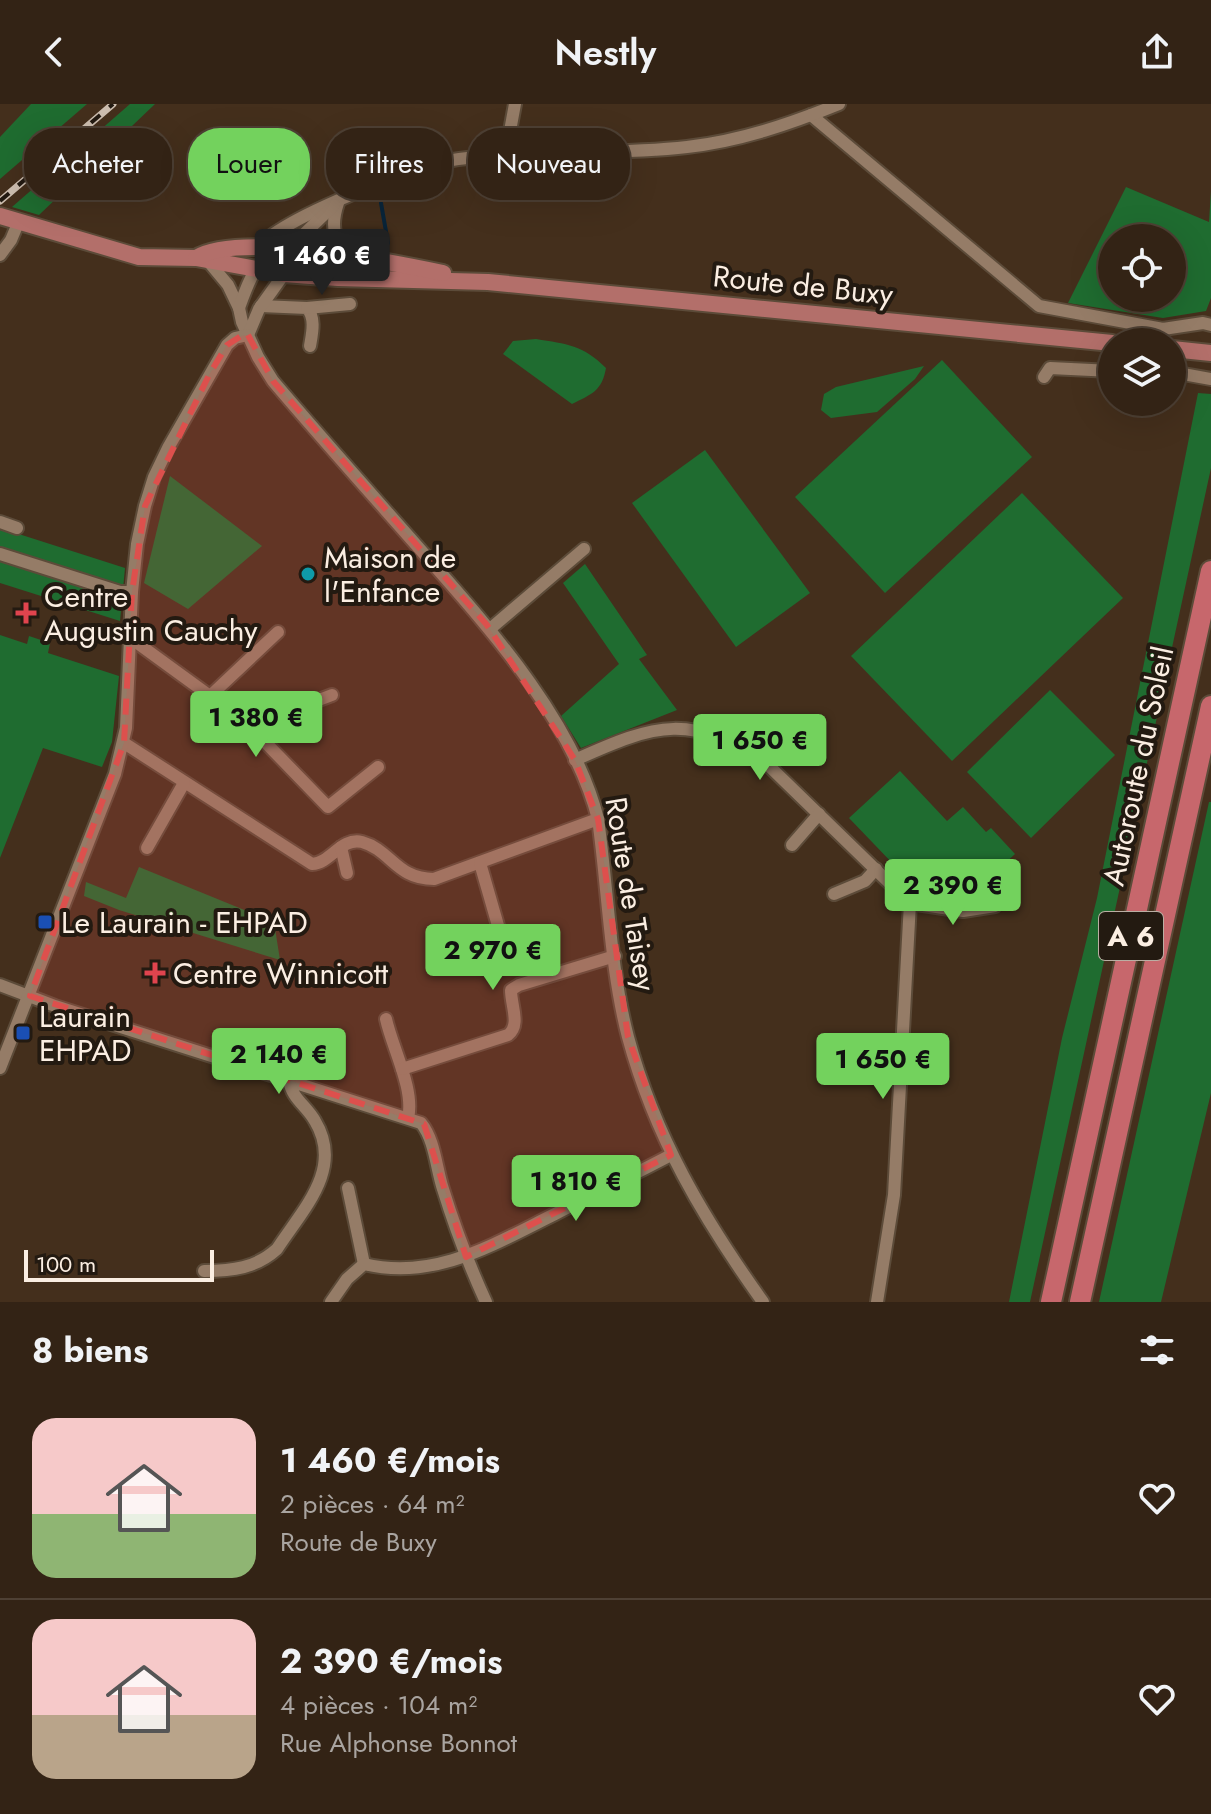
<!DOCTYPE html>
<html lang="fr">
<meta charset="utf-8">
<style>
body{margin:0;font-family:Jost,sans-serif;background:#3b2b1e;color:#f1f3f6;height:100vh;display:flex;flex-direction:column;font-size:30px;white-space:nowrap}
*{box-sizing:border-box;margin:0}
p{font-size:26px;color:#a9a4a0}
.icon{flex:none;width:44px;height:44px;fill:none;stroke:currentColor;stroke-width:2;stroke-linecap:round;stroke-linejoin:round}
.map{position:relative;height:1198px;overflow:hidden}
.drawer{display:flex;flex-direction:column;background:#332315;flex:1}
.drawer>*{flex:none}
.top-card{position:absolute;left:24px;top:24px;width:800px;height:72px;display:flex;gap:16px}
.controls{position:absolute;left:1098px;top:120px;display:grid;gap:16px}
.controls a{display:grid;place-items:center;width:88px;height:88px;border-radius:50%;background:#332315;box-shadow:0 8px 32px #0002,0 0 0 2px #4e4034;font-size:40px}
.scale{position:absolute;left:24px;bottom:20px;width:190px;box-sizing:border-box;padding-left:8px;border:4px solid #fbeee2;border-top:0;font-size:22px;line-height:28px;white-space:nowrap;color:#fbeee2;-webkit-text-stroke:6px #231a11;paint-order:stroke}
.price{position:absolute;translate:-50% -68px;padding:0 18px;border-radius:8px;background:#73d25d;color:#111;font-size:26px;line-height:52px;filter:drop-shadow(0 2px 4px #0008)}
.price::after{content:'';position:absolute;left:50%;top:48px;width:24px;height:18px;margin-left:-12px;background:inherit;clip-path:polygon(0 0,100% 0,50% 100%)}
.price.on{background:#222;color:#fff}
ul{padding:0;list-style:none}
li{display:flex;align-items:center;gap:24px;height:200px;padding:0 32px}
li+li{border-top:2px solid #4e4034}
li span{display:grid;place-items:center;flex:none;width:224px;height:160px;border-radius:24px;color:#555}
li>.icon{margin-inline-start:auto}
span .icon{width:96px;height:96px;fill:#fffc;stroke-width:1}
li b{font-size:34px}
h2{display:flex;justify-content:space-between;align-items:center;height:96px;padding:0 32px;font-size:34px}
.tag{padding:0 28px;border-radius:32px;background:#332315;box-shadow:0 8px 32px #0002,0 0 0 2px #4e4034;font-size:28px;line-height:72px}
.tag.on{background:#73d25d;color:#111}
header{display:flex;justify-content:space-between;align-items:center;height:104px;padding:0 32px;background:#332315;font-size:36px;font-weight:600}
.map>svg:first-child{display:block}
</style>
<header><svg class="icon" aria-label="back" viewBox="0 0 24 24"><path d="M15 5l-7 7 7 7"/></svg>Nestly<svg class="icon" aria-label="share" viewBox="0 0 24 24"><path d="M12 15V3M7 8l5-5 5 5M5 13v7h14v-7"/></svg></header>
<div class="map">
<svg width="1211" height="1198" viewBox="0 0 1211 1198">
<rect width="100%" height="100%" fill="#442f1c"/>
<g fill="#1f6c30" fill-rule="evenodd">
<path d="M31,0H87L0,75V33Z"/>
<path d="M130,0H155L39,111L12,103Z"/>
<path d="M1126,83L1209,118L1211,87V194L1206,207L1163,214L1068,199ZM1112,134H1172V194H1112Z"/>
<path d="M536,235C567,240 583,241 606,264C602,287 592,290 572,300L503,250L513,237Z"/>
<path d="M942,256L1032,353L885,489L795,393Z"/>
<path d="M924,262L915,275L877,308L831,314L821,306L824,290L836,283Z"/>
<path d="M1198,289L1211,290V364L1030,1198H1009L1062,934L1097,794Z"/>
<path d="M705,346L810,489L736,543L632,399Z"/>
<path d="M170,372L262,442L188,505L144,479Z"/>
<path d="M1022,389L1123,494L952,657L851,552Z"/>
<path d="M0,424L125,464L120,517L0,479Z"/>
<path d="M585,460L647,551L639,555L677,606L581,644L561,612L619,560L563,479Z"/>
<path d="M0,531L27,540L29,532L50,539L48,549L119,572L112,638L102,663L43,644L0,754Z"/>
<path d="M1050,586L1115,651L1031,734L967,668Z"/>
<path d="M900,667L947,717L963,703L986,728L991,724L1015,750L964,797L941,772L918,793L893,768L897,764L849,714Z"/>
<path d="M1209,698H1211V989L1161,1198H1099Z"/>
<path d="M139,763L274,818L280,856L119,806L84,792L86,778L126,794Z"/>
</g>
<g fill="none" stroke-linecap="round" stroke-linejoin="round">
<path stroke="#09253a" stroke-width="4" d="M381,99L388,139"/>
<g stroke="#5c4b39" stroke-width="16">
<g id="minor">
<path d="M811,11L1039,202L1163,225L1203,219L1211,221"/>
<path d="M509,52L510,27L515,0"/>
<path d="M338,99C330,123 333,138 355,151"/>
<path d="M258,143C276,124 316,106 341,95C369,83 396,67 426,61C509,42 602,53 687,43C740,37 790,20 839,0"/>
<path d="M0,151L11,136L19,117"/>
<path d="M208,157L228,181L239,204L242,218L258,253L273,277C323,336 375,394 426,452C491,526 573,617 598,715C608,786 610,864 628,933C655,1033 703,1114 763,1198"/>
<path d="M261,202L307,204C316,214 312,230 310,242"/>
<path d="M239,204C248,179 255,156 281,144"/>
<path d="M307,204L350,200"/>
<path d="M248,231L259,205L284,170L294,144L304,130L334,101"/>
<path d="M1172,268L1211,275"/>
<path d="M1044,273L1050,264L1112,267"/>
<path d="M0,418L17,424"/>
<path d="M0,450L120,488H132"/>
<path d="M490,525L584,445"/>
<path d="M129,533L210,592L264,637L328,703L378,663"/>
<path d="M210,592L278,528"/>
<path d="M264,637L311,599L332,591"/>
<path d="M124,639L312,760C331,759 341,733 362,738C391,746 396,775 434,775L598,715"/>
<path d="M575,656C657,619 691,608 769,662L910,799L963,807L995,802"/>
<path d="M792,741L819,710"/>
<path d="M341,743L347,769"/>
<path d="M147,744L184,679"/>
<path d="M480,759L501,832"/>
<path d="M834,790L865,777L876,765"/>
<path d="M0,881L55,902L421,1019C435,1036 436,1064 443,1085C455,1124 469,1161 486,1198"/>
<path d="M386,915C392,943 415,986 408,1014"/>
<path d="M0,964L115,670L126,624L132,488L137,440L145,402L154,373L168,344L227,241L235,234L248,231"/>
<path d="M402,965L508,931C521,921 511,902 511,886L519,881L615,852"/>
<path d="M348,1084L364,1160"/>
<path d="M204,1167C233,1167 256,1164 277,1145C303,1105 344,1065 315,1017C306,1001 292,995 289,976"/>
<path d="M331,1198L347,1175L364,1160C435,1177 494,1140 555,1110C594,1090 633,1071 671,1051"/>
<path d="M877,1198L894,1091L910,799"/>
</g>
</g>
<g stroke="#5c4b39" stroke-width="20">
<g id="major">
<path d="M0,112L139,153L196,154L284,170L338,174L488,178L1112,239"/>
<path d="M196,154C239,127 390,158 443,169"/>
<path d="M1172,245L1211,249"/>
</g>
</g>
<g stroke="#5c4b39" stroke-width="24">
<g id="highway">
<path d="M1051,1198L1211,467"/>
<path d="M1080,1198L1211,602"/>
</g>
</g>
<use href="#minor" stroke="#957c67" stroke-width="12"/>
<use href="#major" stroke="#b36f6a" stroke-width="16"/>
<use href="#highway" stroke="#c7676c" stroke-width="20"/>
<g stroke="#ccbdaf" stroke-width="7">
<path id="rail" d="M0,97L113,0"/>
</g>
<use href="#rail" stroke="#231a11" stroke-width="4" stroke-dasharray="12" stroke-linecap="butt"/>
</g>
<path fill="#dd504d" fill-opacity="0.2" stroke="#dd504d" stroke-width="6" stroke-dasharray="16 10" stroke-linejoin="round" d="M248,231L273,277L487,521L575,656L598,715L628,933L671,1051L466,1153L424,1020L30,892L124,639L132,488L145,402L209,271L227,241L241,232Z"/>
<circle fill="#0f9aa8" stroke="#231a11" stroke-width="3" cx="308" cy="470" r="8"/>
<g fill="#e0444e" stroke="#231a11" stroke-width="3">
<path d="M22 497h8v8h8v8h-8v8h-8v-8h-8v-8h8z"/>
<path d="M151 857h8v8h8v8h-8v8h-8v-8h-8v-8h8z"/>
</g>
<g fill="#1a4fb4" stroke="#231a11" stroke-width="3">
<rect x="37" y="810" width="16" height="16" rx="4"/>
<rect x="15" y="921" width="16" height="16" rx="4"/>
</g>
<g text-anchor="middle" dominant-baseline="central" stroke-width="8" stroke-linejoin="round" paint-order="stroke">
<rect fill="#231a11" stroke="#baaea3" stroke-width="2" x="1099" y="808" width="64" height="48" rx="6"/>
<g font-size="28" font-weight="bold" fill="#fbeee2">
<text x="1131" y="832">A 6</text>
</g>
<g font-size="30" fill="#fbeee2" stroke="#231a11">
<text transform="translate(803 181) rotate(6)">Route de Buxy</text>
<text transform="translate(1138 662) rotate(-78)">Autoroute du Soleil</text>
<text transform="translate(631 790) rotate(81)">Route de Taisey</text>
</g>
<g font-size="30" fill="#fbeee2" stroke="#231a11" text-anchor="start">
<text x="324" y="453">Maison de<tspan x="324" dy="34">l'Enfance</tspan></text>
<text x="44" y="492">Centre<tspan x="44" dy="34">Augustin Cauchy</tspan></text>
<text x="61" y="818">Le Laurain - EHPAD</text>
<text x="173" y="869">Centre Winnicott</text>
<text x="39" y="912">Laurain<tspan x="39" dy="34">EHPAD</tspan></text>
</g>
</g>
</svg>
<div class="controls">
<a><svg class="icon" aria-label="locate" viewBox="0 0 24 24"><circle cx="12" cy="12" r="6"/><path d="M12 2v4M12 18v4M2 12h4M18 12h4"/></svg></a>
<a><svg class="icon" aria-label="layers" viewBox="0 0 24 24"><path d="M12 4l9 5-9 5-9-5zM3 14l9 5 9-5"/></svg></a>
</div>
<div class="scale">100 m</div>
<b class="price on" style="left:322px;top:193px">1 460 €</b>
<b class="price" style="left:256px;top:655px">1 380 €</b>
<b class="price" style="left:760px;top:678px">1 650 €</b>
<b class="price" style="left:953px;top:823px">2 390 €</b>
<b class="price" style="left:493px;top:888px">2 970 €</b>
<b class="price" style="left:279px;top:992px">2 140 €</b>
<b class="price" style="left:883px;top:997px">1 650 €</b>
<b class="price" style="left:576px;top:1119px">1 810 €</b>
<div class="top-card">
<a class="tag">Acheter</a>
<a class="tag on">Louer</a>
<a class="tag">Filtres</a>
<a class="tag">Nouveau</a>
</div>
</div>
<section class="drawer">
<h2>8 biens<svg class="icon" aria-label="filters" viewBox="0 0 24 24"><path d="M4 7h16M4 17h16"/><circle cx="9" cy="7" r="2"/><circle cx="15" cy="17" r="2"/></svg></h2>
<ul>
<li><span style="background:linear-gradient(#f6c9c9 60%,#8fb573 0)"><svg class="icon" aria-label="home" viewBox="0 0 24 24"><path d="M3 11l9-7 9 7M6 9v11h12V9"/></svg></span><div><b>1 460 €/mois</b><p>2 pièces · 64 m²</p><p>Route de Buxy</p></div><svg class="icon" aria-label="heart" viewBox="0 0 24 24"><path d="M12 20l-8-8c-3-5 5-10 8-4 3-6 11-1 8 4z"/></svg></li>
<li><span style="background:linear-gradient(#f6c9c9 60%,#b9a48a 0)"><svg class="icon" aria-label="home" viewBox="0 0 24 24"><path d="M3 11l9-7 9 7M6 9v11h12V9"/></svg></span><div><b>2 390 €/mois</b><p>4 pièces · 104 m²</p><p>Rue Alphonse Bonnot</p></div><svg class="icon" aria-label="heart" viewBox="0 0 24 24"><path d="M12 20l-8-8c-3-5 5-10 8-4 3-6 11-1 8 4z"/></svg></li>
</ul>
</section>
